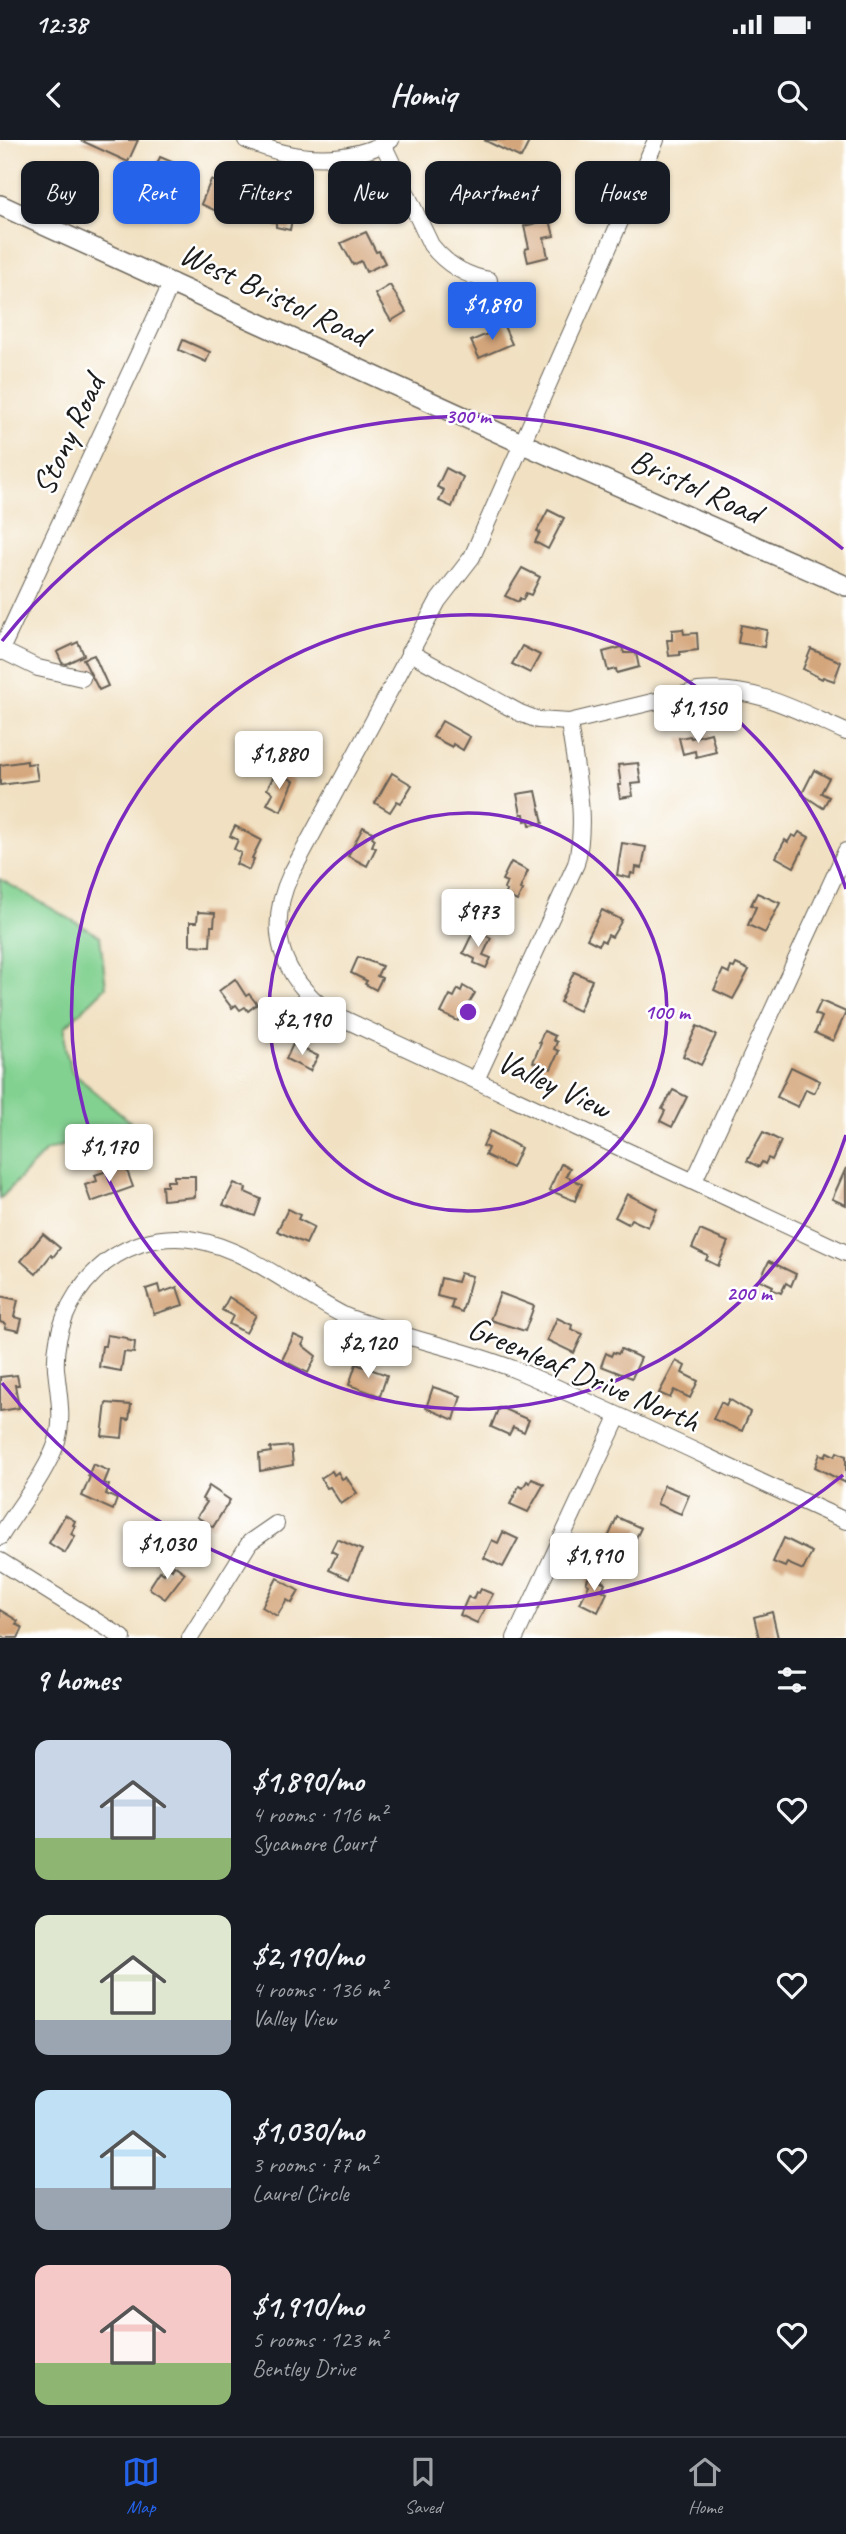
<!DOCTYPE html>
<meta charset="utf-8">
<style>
body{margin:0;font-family:Caveat,sans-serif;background:#20242c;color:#f1f3f6;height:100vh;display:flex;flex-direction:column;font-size:26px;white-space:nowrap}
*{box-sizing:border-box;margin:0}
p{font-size:23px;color:#9ea1a6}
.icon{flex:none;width:38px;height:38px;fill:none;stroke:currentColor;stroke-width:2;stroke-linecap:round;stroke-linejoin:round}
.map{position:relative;height:1498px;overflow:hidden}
.details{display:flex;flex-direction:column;background:#171b24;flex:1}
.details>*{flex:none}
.top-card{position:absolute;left:21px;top:21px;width:805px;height:63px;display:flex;gap:14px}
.price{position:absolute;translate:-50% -60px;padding:0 16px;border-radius:7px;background:#fff;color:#222;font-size:23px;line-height:46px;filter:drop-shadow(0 2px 4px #0008)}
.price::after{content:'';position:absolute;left:50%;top:42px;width:21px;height:16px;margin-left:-10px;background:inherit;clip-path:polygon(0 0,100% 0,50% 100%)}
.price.selected{background:#2563eb;color:#fff}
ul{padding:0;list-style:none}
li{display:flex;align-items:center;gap:21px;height:175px;padding:0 35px}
li span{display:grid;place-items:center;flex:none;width:196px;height:140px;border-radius:14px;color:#555}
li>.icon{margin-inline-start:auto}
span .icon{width:84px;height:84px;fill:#fffc;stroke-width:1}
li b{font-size:30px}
h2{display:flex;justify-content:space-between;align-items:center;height:84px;padding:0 35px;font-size:30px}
.chip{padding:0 24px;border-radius:14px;background:#171b24;box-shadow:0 2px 5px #0004;font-size:24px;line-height:63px}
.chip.selected{background:#2563eb;color:#fff}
.status{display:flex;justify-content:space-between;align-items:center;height:49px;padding:0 35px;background:#171b24;direction:ltr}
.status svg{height:19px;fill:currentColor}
header{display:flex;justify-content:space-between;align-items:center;height:91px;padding:0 35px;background:#171b24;font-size:32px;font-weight:800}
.dock{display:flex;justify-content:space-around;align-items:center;height:98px;border-top:2px solid #363941;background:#171b24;font-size:19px;color:#9ea1a6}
.dock a{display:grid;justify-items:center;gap:4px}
.dock .selected{color:#2563eb}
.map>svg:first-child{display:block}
</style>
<div class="status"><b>12:38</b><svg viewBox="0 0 49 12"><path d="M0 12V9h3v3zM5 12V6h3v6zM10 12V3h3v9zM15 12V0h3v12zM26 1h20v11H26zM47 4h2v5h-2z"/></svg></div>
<header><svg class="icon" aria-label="back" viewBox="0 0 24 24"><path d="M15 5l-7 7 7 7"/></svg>Homiq<svg class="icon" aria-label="search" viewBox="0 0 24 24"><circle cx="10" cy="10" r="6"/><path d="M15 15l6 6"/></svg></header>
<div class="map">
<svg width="846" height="1498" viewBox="0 0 846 1498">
<rect width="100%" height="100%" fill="#fff"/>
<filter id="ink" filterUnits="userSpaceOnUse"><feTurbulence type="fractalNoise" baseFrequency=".0143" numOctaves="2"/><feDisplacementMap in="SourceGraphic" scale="14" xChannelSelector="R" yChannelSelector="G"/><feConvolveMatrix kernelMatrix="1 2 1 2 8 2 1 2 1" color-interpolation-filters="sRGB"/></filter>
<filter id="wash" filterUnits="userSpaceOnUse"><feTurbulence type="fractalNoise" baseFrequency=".00686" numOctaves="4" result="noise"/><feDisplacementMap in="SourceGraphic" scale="28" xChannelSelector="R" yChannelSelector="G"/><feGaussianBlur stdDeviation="1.57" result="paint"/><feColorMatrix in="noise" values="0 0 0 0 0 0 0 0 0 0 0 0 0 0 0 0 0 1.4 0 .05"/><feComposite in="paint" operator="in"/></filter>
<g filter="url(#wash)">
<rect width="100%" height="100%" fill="#f1e1c2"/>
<path fill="#82d191" stroke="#4f7656" stroke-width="2" d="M0,739L100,796L106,847L65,887V908L72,932L131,982L46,1011L0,1059Z"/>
<g id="blocks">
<g fill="#d4a67c">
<path d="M80,0H138L128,22Z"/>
<path d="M484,0H530L521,18Z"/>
<path d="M160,17L189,29L182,45L174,42L171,49L160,44L163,36L153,33Z"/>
<path d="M211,40L232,49L233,46L244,51L236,70L219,63L216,71L201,64Z"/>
<path d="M496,47L508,53L506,57L515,61L506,81L469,67L475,53L486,56L488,52H494Z"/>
<path d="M273,60L306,66L304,80L292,79L290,90L276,87V82L269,81Z"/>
<path d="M550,80L554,96L544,98L548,117L528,122L525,109L529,108L524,86Z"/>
<path d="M366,92L376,112L379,111L385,123L366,132L361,121L353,125L341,103Z"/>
<path d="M390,145L406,172L391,181L375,154Z"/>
<path d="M503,184L512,204L479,218L471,201L492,192L491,189Z"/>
<path d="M183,200L210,212L206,222L179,210Z"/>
<path d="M446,328L463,337L452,367L439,361L444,350L437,347Z"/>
<path d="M548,370L564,378L548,409L535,402L540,392L537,391Z"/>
<path d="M522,428L540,437L531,455L526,453L523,460L520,458L518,462L505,456Z"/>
<path d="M741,485L767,490L764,507L738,503Z"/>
<path d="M683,489L684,494L697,493L698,510L680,512V515L669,516L667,500H672V490Z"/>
<path d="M78,502L84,515L66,524L62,523L57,512Z"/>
<path d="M522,506L540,515L530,533L512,524Z"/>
<path d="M622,507L624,513H636L639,527L617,533L616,529L608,531L603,512Z"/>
<path d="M811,509L841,522L834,541L823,537L822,539L803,529Z"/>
<path d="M94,515L108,546L99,550L83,519Z"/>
<path d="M442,581L470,597L463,610L453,604L452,607L433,597Z"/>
<path d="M711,593L716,612L696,617L695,611L683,614L679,598L690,596L691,598Z"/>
<path d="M27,621V624L35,623L38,640L0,645V625Z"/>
<path d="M638,623L641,643L631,644L633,656L620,658L618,645H621L618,625Z"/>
<path d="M814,630L829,638L821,653L829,657L823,668L802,654Z"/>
<path d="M276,632L294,641L281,671L267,664L273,653L267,649Z"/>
<path d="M392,633L412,645L401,663L397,661L390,672L375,663Z"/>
<path d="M536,651L543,683L530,685L529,680L525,681L524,674H521L517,654Z"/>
<path d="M235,686L261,700L252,718L254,719L249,730L236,724L241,713L234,709L238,700L230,696Z"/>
<path d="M363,687L374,693L372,697L375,699L372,706L376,708L367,726L348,716Z"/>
<path d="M799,692L809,697L794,727L776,717L785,700L788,702L792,695L796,697Z"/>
<path d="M622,703L646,707L642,728L636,727L635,734L631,733L630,738L617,735Z"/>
<path d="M511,722L528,731L520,749L523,750L517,761L505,755L507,751L504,749L507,742L502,740Z"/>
<path d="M757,753L780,763L765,793L748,785L756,767L751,765Z"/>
<path d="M602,770L622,780L612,797L608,795L605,802L601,800L599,805L587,799Z"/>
<path d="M198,772L215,773L214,786H211L210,806L190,805V782H197Z"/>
<path d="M474,790L491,798L483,815L491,818L486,828L474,823L475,819L463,813Z"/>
<path d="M358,817L382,826L377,836L382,838L376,850L365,844L367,841L351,833Z"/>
<path d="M736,824L749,830L733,859L714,850L723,830L729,833L731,827L734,828Z"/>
<path d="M574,832L592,840L579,871L560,862Z"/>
<path d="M235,839L246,856L249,854L257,864L248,871L245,867L240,870L236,865L232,868L219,851Z"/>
<path d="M463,846L475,853L458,881L441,873L450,855L454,857L458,849L461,851Z"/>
<path d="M821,861L846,872L833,901L815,893L822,877L815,874Z"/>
<path d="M697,886L716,895L701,925L683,916Z"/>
<path d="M544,891L555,896L553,900L557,902L554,909L559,911L551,929L533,922L541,903L539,902Z"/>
<path d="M293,904L318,916L310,931L286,919Z"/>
<path d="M791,927L820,941L814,953L806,949L798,967L777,957Z"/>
<path d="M673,950L687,957L672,987L660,981L665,971L662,969Z"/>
<path d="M490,991L521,1008L512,1028L485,1015L488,1008L483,1006Z"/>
<path d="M763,992L781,1001L772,1020L768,1018L765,1024L762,1022L759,1027L747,1021Z"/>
<path d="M561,1024L570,1028L566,1036L582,1044L575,1061L549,1050Z"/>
<path d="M125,1025L133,1047L91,1062L85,1045L97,1041L95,1035Z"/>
<path d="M846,1028V1065L832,1059Z"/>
<path d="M174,1036H195V1057L163,1060L162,1046H167V1041H174Z"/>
<path d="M234,1043L246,1048L245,1052L261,1059L255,1076L223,1065Z"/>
<path d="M627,1054L657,1069L648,1087L631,1079L628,1084L615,1077Z"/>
<path d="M288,1069L300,1075L298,1079L314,1087L306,1104L277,1091Z"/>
<path d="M700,1090L728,1102L718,1126L706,1120L708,1116L692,1108Z"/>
<path d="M43,1094L60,1108L53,1117L51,1115L36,1134L21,1121Z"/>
<path d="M769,1121L796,1134L791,1146L786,1143L781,1153L771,1149L773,1146L760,1140Z"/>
<path d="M460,1133L472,1136L462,1172L451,1168L453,1160L437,1156L441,1138L457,1142Z"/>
<path d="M158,1145L160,1153L177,1147L183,1165L154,1174L146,1149Z"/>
<path d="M500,1153L534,1166L525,1191L490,1180Z"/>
<path d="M0,1156L18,1160L14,1177L22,1179L19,1191L5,1188L6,1184L0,1182Z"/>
<path d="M229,1157L256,1175L246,1193L229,1184L233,1176L222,1170Z"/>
<path d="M557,1178L572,1185L571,1189L583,1194L574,1213L547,1200Z"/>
<path d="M107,1195L127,1198V1200L135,1202L134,1213L124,1212L121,1231L99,1227L102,1206H105Z"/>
<path d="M294,1195L305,1200L302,1205L316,1216L308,1233L282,1220Z"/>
<path d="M621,1209L641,1218L632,1238L601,1226L606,1213L611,1216L613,1212L618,1214Z"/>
<path d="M676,1221L685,1226L682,1233L698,1241L690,1258L674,1250L670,1258L659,1253Z"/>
<path d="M356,1224L387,1235L380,1256L349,1245Z"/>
<path d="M17,1235L19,1245H15L19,1268L0,1271V1237Z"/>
<path d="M433,1247L461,1256L454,1280L426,1268Z"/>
<path d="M729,1259L750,1272L742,1291L713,1279L721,1262L726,1265Z"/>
<path d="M106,1263L131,1265L129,1280L124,1279L122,1298L102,1296Z"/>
<path d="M499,1267L529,1280L524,1292L513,1287L509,1295L491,1287Z"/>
<path d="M291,1306L293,1325L260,1331L259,1314L271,1312L270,1308Z"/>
<path d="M827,1312L835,1316L837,1312L846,1316V1343L815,1327L820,1314L825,1316Z"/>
<path d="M93,1324L109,1331L104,1343L109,1345L106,1354L117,1359L113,1370L82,1356L90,1337L88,1336Z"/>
<path d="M332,1331L334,1335L338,1332L342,1339L346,1337L357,1353L341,1364L330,1347L327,1348L321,1338Z"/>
<path d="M532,1339L544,1344L528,1372L510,1364L519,1346L523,1348L527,1341L530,1343Z"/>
<path d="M664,1345L689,1355L681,1374L657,1364Z"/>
<path d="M209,1346L230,1360L213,1387L197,1377L207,1362L202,1359Z"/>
<path d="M65,1375L75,1381L73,1385L75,1386L71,1394L75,1396L65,1413L49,1403Z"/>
<path d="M617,1377L641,1388L635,1400L630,1398L622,1415L604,1407Z"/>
<path d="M503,1392L518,1399L503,1427L484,1418L492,1400L498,1403Z"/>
<path d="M784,1398L812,1412L803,1430L787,1423L785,1427L773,1422Z"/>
<path d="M337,1399L362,1410L349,1439L329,1430L337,1414L331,1411Z"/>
<path d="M174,1425L185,1433L165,1459L149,1448L160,1431L164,1434L169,1427L172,1429Z"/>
<path d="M591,1432L603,1437L601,1441L605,1443L602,1450L607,1453L598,1472L580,1463L589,1445L586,1443Z"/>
<path d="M277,1438L299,1451L292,1463L287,1460L277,1476L262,1467Z"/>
<path d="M481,1449L493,1454L477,1483L460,1475L468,1457L473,1459L476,1452L479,1453Z"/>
<path d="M0,1470L18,1481L16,1484L23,1488L18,1498H5L0,1495Z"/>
<path d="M772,1472L778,1498H759L754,1477Z"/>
</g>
</g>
</g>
<g filter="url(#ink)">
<use href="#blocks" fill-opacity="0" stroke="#676156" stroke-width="2"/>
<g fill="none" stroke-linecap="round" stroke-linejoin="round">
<g stroke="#676156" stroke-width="18">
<g id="minor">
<path d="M246,0C294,21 343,26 391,0"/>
<path d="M656,0L472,417L438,461L291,734C265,789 281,837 329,872L846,1113"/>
<path d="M383,4L431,105C446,124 465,136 489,140"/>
<path d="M1,510L38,528L82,538"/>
<path d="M0,512L172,142"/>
<path d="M409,512L520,573L538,580L569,582L698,551C754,545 796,570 846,592"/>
<path d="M476,940L576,724C588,678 575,628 569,582"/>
<path d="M694,1041L846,711"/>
<path d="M0,1397C17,1369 48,1331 57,1301C64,1277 58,1253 56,1229C54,1194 69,1157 94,1133C120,1106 159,1093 196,1100C249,1109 297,1152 345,1176C358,1182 373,1185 387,1190C431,1204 478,1214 521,1232C630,1279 737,1332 846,1381"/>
<path d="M0,1421L123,1498"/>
<path d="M190,1498L250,1402L276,1384"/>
<path d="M515,1498L618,1277"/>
</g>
</g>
<g stroke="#676156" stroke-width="22">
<path id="major" d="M0,65L521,303L846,446"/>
</g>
<use href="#minor" stroke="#fff" stroke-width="16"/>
<use href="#major" stroke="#fff" stroke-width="19"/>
</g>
</g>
<g fill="none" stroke="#7b2cbf" stroke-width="3.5">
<circle cx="468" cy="872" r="199"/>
<path d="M846 995A397 397 0 1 1 846 749"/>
<path d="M843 1335A596 596 0 0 1 2 1243M2 501A596 596 0 0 1 843 409"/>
</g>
<g text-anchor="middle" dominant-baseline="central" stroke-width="5" stroke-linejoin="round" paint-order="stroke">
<g font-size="33" fill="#1c1c1c" stroke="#fff">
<text transform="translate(274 154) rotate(25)">West Bristol Road</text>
<text transform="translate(68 295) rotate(-65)">Stony Road</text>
<text transform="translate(696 346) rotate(24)">Bristol Road</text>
<text transform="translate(554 944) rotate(25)">Valley View</text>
<text transform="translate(584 1234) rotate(23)">Greenleaf Drive North</text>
</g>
</g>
<circle cx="468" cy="872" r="10" fill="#7b2cbf" stroke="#fff" stroke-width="3.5"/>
<g font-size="21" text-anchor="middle" font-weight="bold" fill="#7b2cbf" stroke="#fff" stroke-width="5" stroke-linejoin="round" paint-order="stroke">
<text x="468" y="283">300 m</text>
<text x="667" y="879">100 m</text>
<text x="749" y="1160">200 m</text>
</g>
</svg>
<b class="price selected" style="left:492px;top:202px">$1,890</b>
<b class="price" style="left:698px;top:605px">$1,150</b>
<b class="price" style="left:279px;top:651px">$1,880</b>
<b class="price" style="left:478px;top:809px">$973</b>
<b class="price" style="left:302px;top:917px">$2,190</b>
<b class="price" style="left:109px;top:1044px">$1,170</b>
<b class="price" style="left:368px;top:1240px">$2,120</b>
<b class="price" style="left:167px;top:1441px">$1,030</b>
<b class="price" style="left:594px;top:1453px">$1,910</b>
<div class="top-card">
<a class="chip">Buy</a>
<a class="chip selected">Rent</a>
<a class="chip">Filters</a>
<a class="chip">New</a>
<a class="chip">Apartment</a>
<a class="chip">House</a>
</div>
</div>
<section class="details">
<h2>9 homes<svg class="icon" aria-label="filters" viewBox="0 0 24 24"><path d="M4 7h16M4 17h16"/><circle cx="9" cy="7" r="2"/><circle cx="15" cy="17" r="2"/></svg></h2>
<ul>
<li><span style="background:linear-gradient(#c9d6e8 70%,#8fb573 0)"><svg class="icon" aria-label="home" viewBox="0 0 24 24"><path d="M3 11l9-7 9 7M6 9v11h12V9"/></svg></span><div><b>$1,890/mo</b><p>4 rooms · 116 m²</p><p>Sycamore Court</p></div><svg class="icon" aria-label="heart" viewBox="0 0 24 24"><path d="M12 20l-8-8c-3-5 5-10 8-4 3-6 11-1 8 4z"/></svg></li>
<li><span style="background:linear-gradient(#dfe7d0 75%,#9aa5b1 0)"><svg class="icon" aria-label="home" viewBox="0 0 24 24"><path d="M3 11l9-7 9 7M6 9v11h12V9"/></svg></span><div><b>$2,190/mo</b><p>4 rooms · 136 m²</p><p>Valley View</p></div><svg class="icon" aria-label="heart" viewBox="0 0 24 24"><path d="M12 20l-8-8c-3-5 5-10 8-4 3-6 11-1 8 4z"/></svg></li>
<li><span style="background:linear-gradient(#bfe0f5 70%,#9aa5b1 0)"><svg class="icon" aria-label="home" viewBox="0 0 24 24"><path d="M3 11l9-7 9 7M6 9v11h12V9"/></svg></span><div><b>$1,030/mo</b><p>3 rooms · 77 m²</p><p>Laurel Circle</p></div><svg class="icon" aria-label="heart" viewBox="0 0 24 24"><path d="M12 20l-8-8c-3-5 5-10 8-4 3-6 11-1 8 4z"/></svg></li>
<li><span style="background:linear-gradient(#f6c9c9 70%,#8fb573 0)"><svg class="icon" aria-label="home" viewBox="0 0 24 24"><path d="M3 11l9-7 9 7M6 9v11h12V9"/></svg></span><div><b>$1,910/mo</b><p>5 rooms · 123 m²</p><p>Bentley Drive</p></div><svg class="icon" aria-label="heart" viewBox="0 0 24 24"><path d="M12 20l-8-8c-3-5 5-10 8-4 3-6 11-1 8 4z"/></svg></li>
</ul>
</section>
<nav class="dock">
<a class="selected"><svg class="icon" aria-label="map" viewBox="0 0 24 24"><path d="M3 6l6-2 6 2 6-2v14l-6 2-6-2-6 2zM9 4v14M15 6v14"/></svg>Map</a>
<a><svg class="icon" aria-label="saved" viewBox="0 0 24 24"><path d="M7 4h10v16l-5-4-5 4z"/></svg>Saved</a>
<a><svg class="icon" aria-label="home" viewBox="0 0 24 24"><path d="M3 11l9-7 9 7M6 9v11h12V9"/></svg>Home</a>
</nav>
